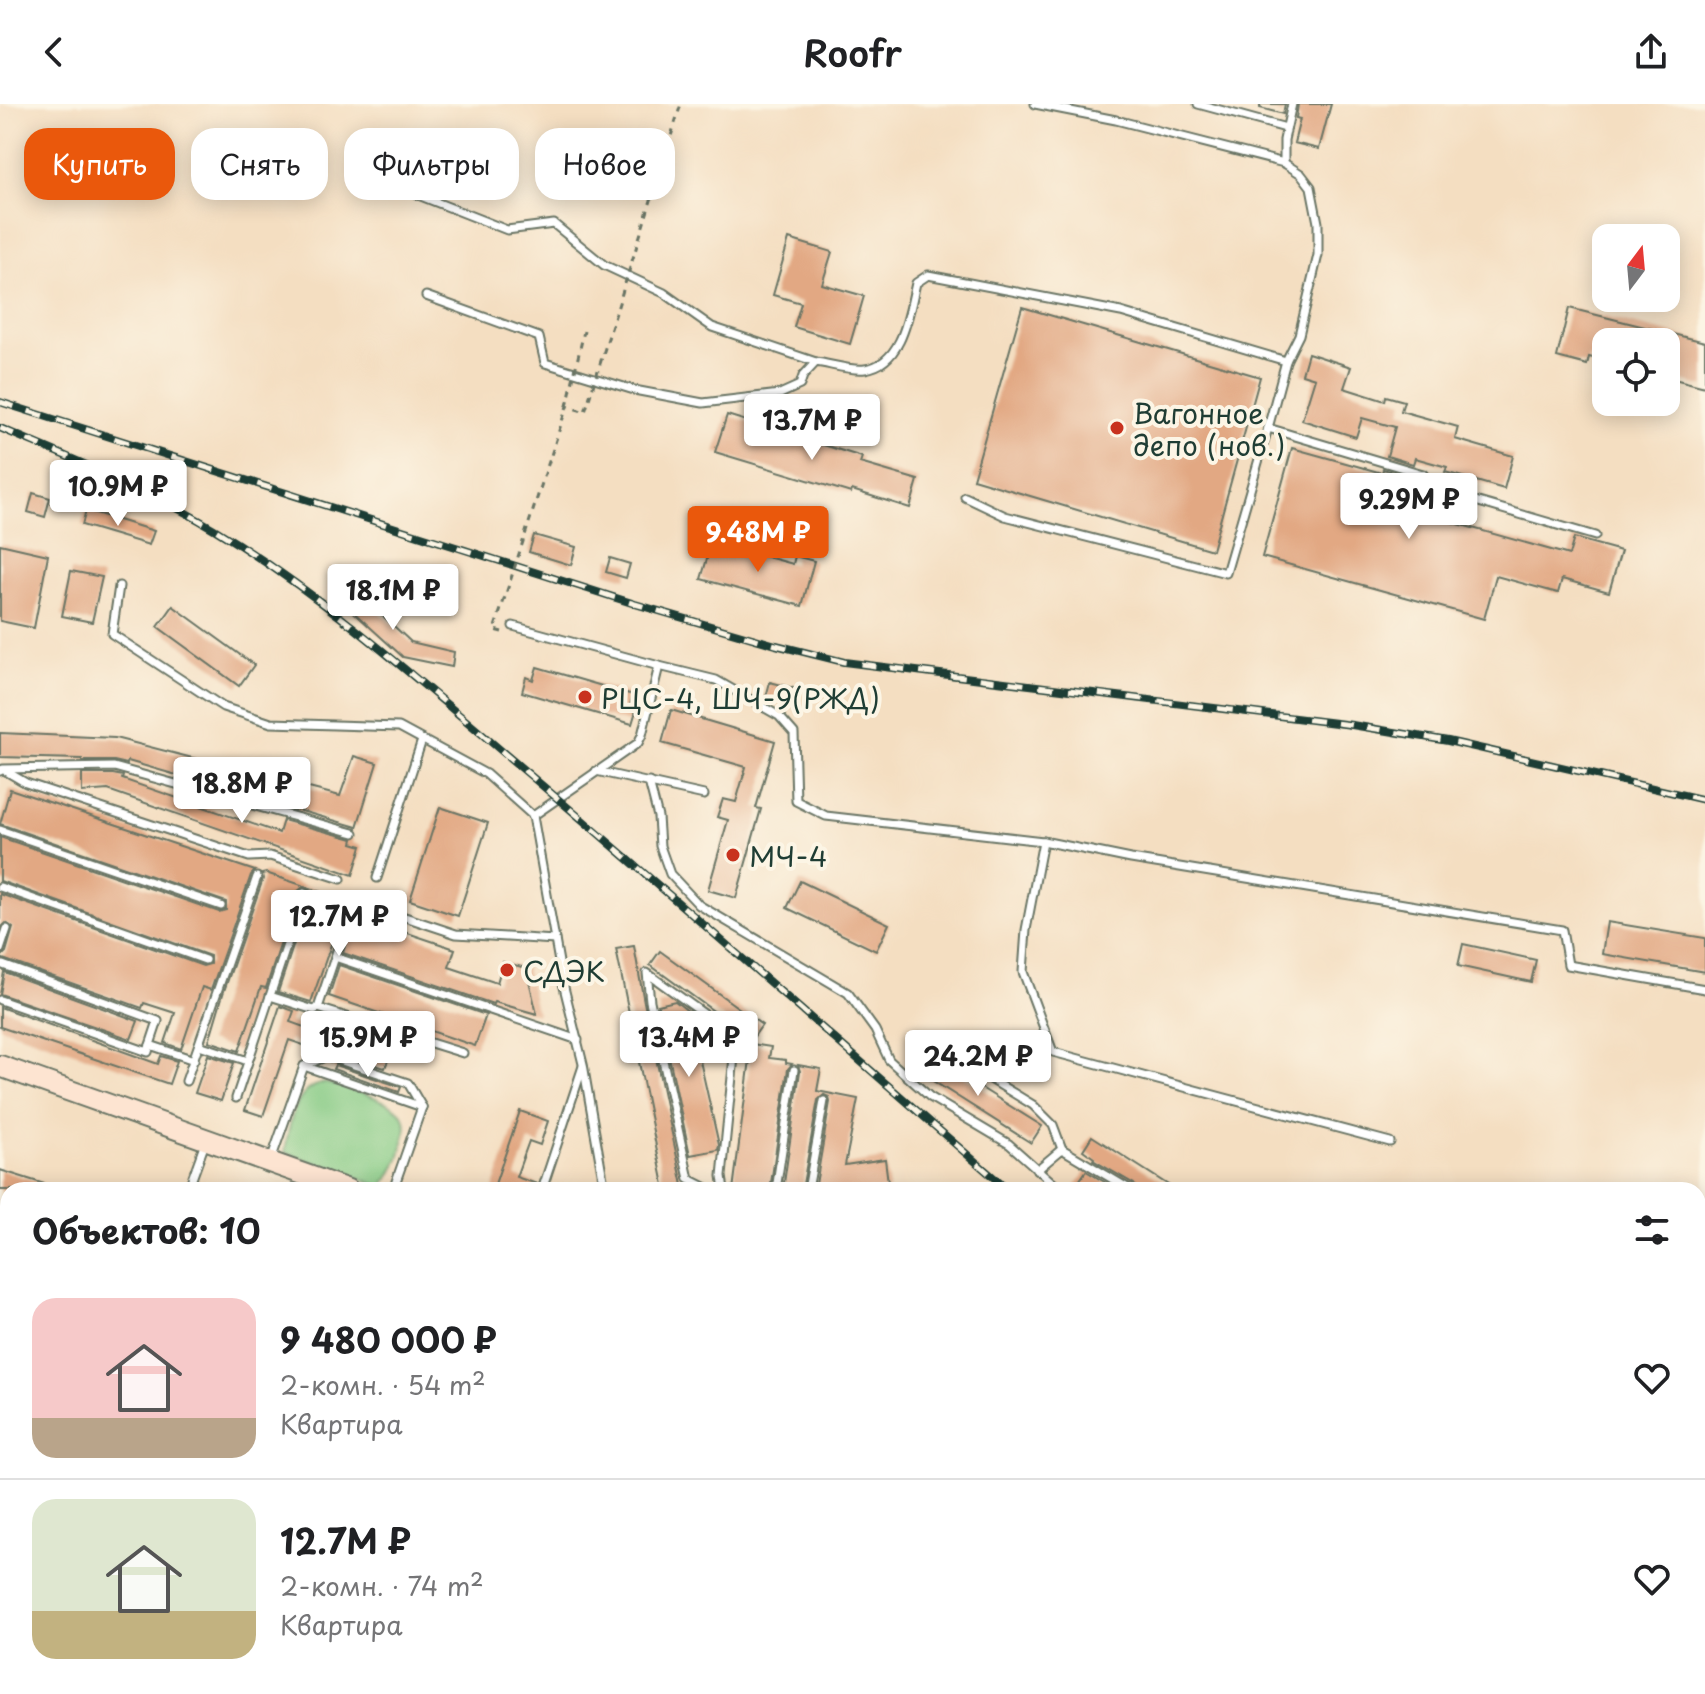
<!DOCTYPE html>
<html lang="ru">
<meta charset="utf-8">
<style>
body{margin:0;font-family:"Playpen Sans",sans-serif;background:#f6f6f6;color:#202124;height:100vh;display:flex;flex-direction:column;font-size:30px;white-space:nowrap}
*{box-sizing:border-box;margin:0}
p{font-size:26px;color:#757577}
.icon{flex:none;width:44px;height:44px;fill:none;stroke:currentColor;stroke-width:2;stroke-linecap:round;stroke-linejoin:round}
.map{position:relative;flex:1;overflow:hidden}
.drawer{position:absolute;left:0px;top:1078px;width:1706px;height:512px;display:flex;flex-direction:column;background:#fff;border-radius:24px 24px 0 0;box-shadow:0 4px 20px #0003}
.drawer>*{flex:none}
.top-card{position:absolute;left:24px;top:24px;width:800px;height:72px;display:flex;gap:16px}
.needle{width:52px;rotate:16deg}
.controls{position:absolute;left:1592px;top:120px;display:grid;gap:16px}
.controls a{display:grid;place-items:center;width:88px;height:88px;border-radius:16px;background:#fff;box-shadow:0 4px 20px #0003;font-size:40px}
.price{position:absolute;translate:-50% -68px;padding:0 18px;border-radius:8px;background:#fff;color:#222;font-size:26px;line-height:52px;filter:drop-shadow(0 2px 4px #0008)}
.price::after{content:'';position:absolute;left:50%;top:48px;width:24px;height:18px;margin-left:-12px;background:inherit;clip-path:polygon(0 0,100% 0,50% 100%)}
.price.current{background:#ea580c;color:#fff}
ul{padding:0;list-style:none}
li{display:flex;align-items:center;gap:24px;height:200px;padding:0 32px}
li+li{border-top:2px solid #e0e0e0}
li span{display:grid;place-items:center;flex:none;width:224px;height:160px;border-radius:24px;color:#555}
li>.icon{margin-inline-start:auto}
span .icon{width:96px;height:96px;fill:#fffc;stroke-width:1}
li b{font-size:34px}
h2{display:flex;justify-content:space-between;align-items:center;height:96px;padding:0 32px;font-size:34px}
.pill{padding:0 28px;border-radius:24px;background:#fff;box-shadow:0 4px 20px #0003;font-size:28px;line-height:72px}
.pill.current{background:#ea580c;color:#fff}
header{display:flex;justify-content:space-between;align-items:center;height:104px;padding:0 32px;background:#fff;font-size:36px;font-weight:600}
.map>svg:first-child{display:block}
</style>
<header><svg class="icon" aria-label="back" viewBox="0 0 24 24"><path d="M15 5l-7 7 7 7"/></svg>Roofr<svg class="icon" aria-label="share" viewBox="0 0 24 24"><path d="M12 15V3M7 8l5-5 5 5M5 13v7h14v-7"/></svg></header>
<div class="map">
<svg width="1705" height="1590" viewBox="0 0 1705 1590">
<rect width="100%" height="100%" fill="#fcf5e5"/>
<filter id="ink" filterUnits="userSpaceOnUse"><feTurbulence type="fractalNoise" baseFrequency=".0125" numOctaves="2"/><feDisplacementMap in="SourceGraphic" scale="16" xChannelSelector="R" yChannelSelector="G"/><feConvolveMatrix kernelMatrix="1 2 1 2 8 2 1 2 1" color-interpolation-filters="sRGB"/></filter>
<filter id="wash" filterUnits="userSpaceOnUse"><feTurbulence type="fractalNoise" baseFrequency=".006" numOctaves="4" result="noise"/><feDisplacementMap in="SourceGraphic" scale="32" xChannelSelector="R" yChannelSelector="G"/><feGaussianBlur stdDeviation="1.8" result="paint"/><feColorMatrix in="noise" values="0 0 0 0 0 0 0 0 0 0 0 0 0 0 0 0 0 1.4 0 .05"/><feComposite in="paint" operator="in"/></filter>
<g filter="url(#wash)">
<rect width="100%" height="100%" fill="#f4dec1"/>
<g fill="#85ca84" stroke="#52845c" stroke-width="2">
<path d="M324,979C342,982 396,996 404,1013C408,1022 404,1035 402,1044C399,1057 392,1073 381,1082L285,1048C289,1022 293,985 324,979Z"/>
<path d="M1698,1536H1705V1586L1658,1590H1231L1286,1582H1698Z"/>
<path d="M855,1582H1132L1074,1590H853Z"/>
</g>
<path fill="#6cae72" stroke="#467653" stroke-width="2" d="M1698,1397H1705V1506L1698,1507Z"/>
<g id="blocks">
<g fill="#e2a883">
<path d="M1260,0H1285L1283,10L1260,4Z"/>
<path d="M1298,0H1331L1319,45L1294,39L1300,15L1296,14Z"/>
<path d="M789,135L832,148L822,180L864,192L850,240L794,223L801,199L773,191Z"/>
<path d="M1022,203L1260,273L1212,446L973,375Z"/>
<path d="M1569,204L1705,238V283L1666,273V238H1606V257L1589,253L1587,261L1557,253Z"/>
<path d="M1308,249L1351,263L1344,284L1385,297L1386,292L1404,297L1401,307L1458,323L1455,335L1513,352L1504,385L1445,368L1447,363L1415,354L1413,360L1387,352L1395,323L1362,314L1356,333L1302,316L1315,274L1302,270Z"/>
<path d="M727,311L862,353L860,359L918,376L910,404L852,386L851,389L715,348Z"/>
<path d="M1292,344L1382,369L1383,365L1410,373L1401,404L1569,451L1574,434L1621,447L1609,488L1562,475L1558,489L1496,472L1484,515L1262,453Z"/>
<path d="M33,389L50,394L45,413L28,408Z"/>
<path d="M86,406L154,427L149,441L82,421Z"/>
<path d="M534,431L576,443L571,461L529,448Z"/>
<path d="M712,438L793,460L795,452L814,457L802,502L701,475Z"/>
<path d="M0,440L48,451L34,524L0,517Z"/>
<path d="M610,454L630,460L626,474L606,468Z"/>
<path d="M71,467L102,473L92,518L62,512Z"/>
<path d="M350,481L411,538L454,548L452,563L403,553L338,494Z"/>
<path d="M173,502L254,561L239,582L158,523Z"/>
<path d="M537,563L633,591L629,605L636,607L632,620L522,588L526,573L533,576Z"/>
<path d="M770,578L797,585L792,600L766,593Z"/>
<path d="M671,606L775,637L756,704L761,705L736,794L708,786L728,716L717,713L723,695L736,698L746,663L662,639Z"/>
<path d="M0,629L115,634L340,692L354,652L377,659L357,723L128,657L127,660L114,657H82V655L0,653Z"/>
<path d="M82,670H113L123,672L122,675L279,729L283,716L353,735L352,739L362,742L353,771L108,686L82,688Z"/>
<path d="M10,685L255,767L251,771L211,886L202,883L181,945L165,939L175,909L144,899L142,904L0,854L6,848L13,824L6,819L0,825V790L203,862L210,860V852L0,777V733L219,808L226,806V798L0,720Z"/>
<path d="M440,703L488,719L458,812L410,796Z"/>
<path d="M266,769L346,796L342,807L455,845L449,863L497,879L503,858L526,864L537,910L494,898L493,900L343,849L352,818L347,811L340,815L311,898L278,888L310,791L309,785L303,783L298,787L266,884L261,883L239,947L209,937L223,890L263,775L262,770Z"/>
<path d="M800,777L889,820L876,847L787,804Z"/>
<path d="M1607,818L1705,834V868L1602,850Z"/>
<path d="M1463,840L1536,856L1531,878L1458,862Z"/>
<path d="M634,842L644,898L684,1086H665L616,845Z"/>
<path d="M660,847L762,921L752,935L650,861Z"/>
<path d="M339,861L486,911L475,942L329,892Z"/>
<path d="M4,868L138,917L131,935L0,890Z"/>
<path d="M675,897L689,908L719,1041L718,1046L690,1051L658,901Z"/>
<path d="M280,902L294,907L290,918L318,928L312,944L289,936L263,1012L245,1006Z"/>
<path d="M0,903L158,960L161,952L177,957L169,980L0,923Z"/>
<path d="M752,940L771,943L769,954L786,956V959L792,960L788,965L770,1086H733Z"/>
<path d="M360,941L390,951L385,964L355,955Z"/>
<path d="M924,948L1042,1022L1031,1039L914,965Z"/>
<path d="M208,951L234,959L221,997L195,989Z"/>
<path d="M335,961L401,983L399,988L333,965Z"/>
<path d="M798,961L821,965L817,987L858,995L845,1061L885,1055L889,1086H815L830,998L829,993L824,991L818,996L802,1086H783L800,967Z"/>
<path d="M520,1007L548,1017L540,1041L529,1037L516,1073L537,1080L536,1086H493Z"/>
<path d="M1092,1032L1176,1086H1137L1134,1080L1093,1056L1094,1054L1083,1046Z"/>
<path d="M0,1066L54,1083V1086H0Z"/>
<path d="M1086,1067L1118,1086H1073Z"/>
</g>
</g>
</g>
<g filter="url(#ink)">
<use href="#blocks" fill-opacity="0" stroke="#6a7565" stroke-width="2"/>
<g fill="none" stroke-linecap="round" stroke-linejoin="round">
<g stroke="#6a7565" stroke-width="11">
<g id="lane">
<path d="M1035,0L1116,16L1284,59L1301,70L1311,83L1318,119V151L1299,231L1286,257L1268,324L1423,370L1434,385L1595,432"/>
<path d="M1198,0L1286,24"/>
<path d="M1284,59V36L1292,0"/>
<path d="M418,91L507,126L554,120L604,161L664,189L712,223L816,258"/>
<path d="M426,192L539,233L545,259L634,286L703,299L780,290L800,281L803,272L816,258C830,260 851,267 865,265C903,260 909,209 916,179L928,171L1121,208L1286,257"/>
<path d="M965,393L1005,412L1226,469L1268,324"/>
<path d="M119,482L112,530L223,603L271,619L399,623L486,670L533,712"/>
<path d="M513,522L659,562"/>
<path d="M4,666L26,679L249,753L270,752L341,775"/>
<path d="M0,667L3,665L114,663L354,729"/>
<path d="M596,667L704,691"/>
<path d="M649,678L658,713L660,742L670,770L699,801L848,889L875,926L889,956L930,993L1009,1040L1061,1086"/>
<path d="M0,726L221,802"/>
<path d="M1043,737L1026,826L1023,868L1053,948L1390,1038"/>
<path d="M377,774L422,636"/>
<path d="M0,783L205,856"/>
<path d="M304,789L270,892L314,906L318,904"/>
<path d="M354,796L456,830L555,836"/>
<path d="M346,817L335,853L578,936"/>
<path d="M0,846L7,825"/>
<path d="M335,853L318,904L463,949"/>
<path d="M0,860L158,917L150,941L194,956"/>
<path d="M0,896L148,948L150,941"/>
<path d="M925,935L1033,1001L1053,1021L1062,1045"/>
<path d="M199,941L248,957"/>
<path d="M304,962L422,1003"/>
<path d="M186,977L257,773"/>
<path d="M236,994L270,892"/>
<path d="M271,1056L304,962L327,952L408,979L422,1003"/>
<path d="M1037,1066L1062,1045L1131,1086"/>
<path d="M188,1086L205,1039"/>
<path d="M393,1086L422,1003"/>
<path d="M542,1086L583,962"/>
<path d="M605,1086L583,960L562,875L533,712L638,639L642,631L659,562L716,576L779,612L794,629L796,697L826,712L1043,737L1131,755L1562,826L1568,861L1705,885"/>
<path d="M711,1086L689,1075L650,897L647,869L736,933L722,1072L724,1086"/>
<path d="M776,1086L794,966"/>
<path d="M808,1086L824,997"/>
<path d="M0,1119L8,1122"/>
<path d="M638,1582L660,1590"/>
<path d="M836,1590L838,1582"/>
</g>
</g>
<g stroke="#6a7565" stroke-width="24">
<g id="secondary">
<path d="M0,962L348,1086"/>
<path d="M716,1582L718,1590"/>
<path d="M784,1582L806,1590"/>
<path d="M382,1590L384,1582"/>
<path d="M404,1590L406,1582"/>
</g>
</g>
<g stroke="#6a7565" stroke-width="3" stroke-dasharray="6 6" stroke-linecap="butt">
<path d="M502,528L494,526L503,499"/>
<path d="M0,1497L8,1502"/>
<path d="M124,1582L134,1590"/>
<path d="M1130,1582L1131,1590"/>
<path d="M1063,1588V1590"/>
<path d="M355,1590L358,1582"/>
</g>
<use href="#lane" stroke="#fff" stroke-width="7"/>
<use href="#secondary" stroke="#fde4d1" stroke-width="20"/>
<g stroke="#1f3d34" stroke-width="2">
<path d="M1698,1525L1705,1524"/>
<path d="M1113,1590L1170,1582"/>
<path d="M1172,1590L1228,1582"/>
</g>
<g stroke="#1f3d34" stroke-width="8">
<g id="rail">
<path d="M0,298L635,500L776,541L844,558L1352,621L1448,637L1705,696"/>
<path d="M0,324C72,355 146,384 214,425C329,495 428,585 531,672C691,808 849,948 1008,1086"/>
<path d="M1698,1384H1705"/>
</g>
</g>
<use href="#rail" stroke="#fcf5e5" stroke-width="5" stroke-dasharray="15" stroke-linecap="butt"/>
<g stroke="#6a7565" stroke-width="3" stroke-dasharray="6 6" stroke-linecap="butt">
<path d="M567,302L584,227"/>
<path d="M503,499L567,302L585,308L681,0"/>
</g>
</g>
</g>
<g fill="#c8321e" stroke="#fcf5e5" stroke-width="3">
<circle cx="1117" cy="324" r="8"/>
<circle cx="585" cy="593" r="8"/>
<circle cx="733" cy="751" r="8"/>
<circle cx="507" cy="866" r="8"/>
</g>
<g text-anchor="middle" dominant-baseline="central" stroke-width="8" stroke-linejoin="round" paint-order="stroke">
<g font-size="28" fill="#1f3d34" stroke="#fcf5e5" text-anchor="start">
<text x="1133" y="308">Вагонное<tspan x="1133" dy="32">депо (нов.)</tspan></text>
<text x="601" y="593">РЦС-4, ШЧ-9(РЖД)</text>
<text x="749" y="751">МЧ-4</text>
<text x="523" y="866">СДЭК</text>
</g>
</g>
</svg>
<div class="controls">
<a><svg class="needle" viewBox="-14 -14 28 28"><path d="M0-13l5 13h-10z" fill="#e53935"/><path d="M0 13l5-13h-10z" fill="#757577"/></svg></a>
<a><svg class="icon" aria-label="locate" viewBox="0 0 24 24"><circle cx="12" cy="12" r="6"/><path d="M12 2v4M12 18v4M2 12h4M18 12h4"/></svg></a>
</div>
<b class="price" style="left:812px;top:358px">13.7M ₽</b>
<b class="price" style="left:118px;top:424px">10.9M ₽</b>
<b class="price" style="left:1409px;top:437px">9.29M ₽</b>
<b class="price current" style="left:758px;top:470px">9.48M ₽</b>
<b class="price" style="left:393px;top:528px">18.1M ₽</b>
<b class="price" style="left:242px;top:721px">18.8M ₽</b>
<b class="price" style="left:339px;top:854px">12.7M ₽</b>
<b class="price" style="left:368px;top:975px">15.9M ₽</b>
<b class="price" style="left:689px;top:975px">13.4M ₽</b>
<b class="price" style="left:978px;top:994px">24.2M ₽</b>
<div class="top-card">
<a class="pill current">Купить</a>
<a class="pill">Снять</a>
<a class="pill">Фильтры</a>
<a class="pill">Новое</a>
</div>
<section class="drawer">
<h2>Объектов: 10<svg class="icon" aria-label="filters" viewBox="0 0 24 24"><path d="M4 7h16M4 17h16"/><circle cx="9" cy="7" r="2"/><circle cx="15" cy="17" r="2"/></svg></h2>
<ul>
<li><span style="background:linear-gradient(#f6c9c9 75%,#b9a48a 0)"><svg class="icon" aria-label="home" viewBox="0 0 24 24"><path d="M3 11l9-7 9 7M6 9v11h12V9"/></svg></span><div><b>9 480 000 ₽</b><p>2-комн. · 54 m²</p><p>Квартира</p></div><svg class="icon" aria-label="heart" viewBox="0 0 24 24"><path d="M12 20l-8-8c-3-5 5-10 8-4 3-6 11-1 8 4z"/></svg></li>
<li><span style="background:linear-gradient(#dfe7d0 70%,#c2b280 0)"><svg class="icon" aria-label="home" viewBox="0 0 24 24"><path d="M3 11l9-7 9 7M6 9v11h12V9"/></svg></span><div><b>12.7M ₽</b><p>2-комн. · 74 m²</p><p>Квартира</p></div><svg class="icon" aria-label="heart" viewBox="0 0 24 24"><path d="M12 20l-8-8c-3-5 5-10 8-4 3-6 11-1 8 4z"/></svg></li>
</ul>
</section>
</div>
